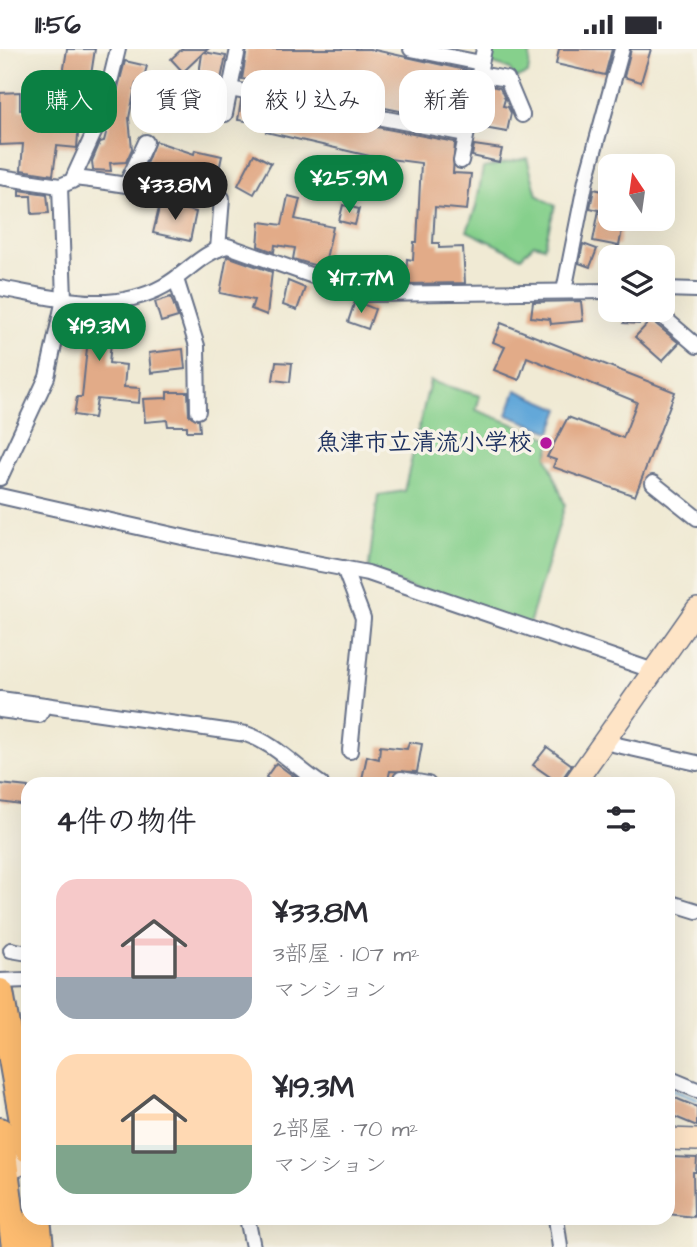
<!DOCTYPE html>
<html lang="ja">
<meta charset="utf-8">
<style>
body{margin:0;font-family:"Architects Daughter","Klee One",sans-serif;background:#f2f2f3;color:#2b2b33;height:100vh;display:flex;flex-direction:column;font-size:26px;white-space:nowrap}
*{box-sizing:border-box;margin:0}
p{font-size:23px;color:#7c7c81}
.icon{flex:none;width:38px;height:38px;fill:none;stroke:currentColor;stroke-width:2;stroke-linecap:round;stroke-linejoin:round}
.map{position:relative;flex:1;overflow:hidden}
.sheet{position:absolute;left:21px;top:728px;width:654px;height:448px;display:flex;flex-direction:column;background:#fff;border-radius:21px;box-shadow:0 7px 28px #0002}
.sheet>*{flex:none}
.guide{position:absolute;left:21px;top:21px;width:656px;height:63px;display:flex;gap:14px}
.needle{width:46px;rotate:347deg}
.fabs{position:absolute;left:598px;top:105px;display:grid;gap:14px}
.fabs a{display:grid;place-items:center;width:77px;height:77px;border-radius:14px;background:#fff;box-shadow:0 7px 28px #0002;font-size:35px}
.price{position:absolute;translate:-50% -60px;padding:0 16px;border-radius:24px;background:#0b8043;color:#fff;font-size:23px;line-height:46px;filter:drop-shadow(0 2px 4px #0008)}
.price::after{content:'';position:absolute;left:50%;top:42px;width:21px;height:16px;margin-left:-10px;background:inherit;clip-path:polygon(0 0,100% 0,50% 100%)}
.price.active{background:#222;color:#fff}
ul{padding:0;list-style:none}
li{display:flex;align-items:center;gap:21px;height:175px;padding:0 35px}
li span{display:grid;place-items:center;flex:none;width:196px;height:140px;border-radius:21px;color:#555}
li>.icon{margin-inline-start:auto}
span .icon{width:84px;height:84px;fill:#fffc;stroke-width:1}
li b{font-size:30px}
h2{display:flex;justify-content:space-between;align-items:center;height:84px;padding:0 35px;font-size:30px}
.chip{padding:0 24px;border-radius:21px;background:#fff;box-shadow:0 7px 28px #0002;font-size:24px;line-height:63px}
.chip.active{background:#0b8043;color:#fff}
.status{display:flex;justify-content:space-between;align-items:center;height:49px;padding:0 35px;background:#fff;direction:ltr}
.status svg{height:19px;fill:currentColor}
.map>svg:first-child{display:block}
</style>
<div class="status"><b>11:56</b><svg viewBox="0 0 49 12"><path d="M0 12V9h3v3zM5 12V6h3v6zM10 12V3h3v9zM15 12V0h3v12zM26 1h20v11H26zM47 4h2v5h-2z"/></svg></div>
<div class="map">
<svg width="697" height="1198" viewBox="0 0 697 1198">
<rect width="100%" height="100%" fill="#f7f3e8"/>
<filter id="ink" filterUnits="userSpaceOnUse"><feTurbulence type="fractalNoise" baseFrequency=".0143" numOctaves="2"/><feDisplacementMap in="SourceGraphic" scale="14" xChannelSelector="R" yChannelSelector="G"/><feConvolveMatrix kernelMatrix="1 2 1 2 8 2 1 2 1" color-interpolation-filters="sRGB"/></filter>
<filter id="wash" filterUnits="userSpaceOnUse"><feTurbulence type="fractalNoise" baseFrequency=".00686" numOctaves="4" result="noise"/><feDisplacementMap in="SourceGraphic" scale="28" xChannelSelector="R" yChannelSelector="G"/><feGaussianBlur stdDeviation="1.57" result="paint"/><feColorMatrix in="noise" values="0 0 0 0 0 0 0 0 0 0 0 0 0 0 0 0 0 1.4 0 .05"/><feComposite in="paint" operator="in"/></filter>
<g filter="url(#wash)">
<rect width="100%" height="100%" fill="#f0ead4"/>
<g fill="#86d08c" stroke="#508075" stroke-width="2">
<path d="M490,0H531L528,25L514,30L510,20L493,15L488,7Z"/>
<path d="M527,109L537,146L555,157L544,198L534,195L521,208L467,182L476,158L483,119Z"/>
<path d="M430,332L480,347L476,361L552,390L547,408L565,456L528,579L368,524L378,446L404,442Z"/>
</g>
<path fill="#64a8d9" stroke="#406c9c" stroke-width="2" d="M516,341L560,360L551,383L507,366Z"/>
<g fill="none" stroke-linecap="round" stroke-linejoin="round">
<path stroke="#64a8d9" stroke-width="3.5" d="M668,1039L697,1050"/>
</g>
<g id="blocks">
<g fill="#e2ab88">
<path d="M67,0H95L89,39H92L90,69L88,73L79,72L77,99L57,97L53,126L21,121L23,95L0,96V44L20,43V61L42,62L44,31L62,32Z"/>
<path d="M182,0H208L204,3L226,7L217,49L196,45L202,5L183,23L171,10Z"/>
<path d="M247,0H370L470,22L459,74L242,30Z"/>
<path d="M559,0H612L605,26L556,15Z"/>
<path d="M631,0H651L641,33L624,28Z"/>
<path d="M125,12L147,17L142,35L136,34L129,69L132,100L126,113L110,114L111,122L93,121L92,112L100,93L104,92Z"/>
<path d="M486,36L500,39L505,50L503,57L508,58L511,64L507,83L478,78Z"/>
<path d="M162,44L182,48L177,71L157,66Z"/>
<path d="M241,52L455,93L453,124L471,125L467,161L435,158L433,194H439V199L463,198L465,234L406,235L407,210L413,211L414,193H417L421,114L374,108L266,83L267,75L238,71Z"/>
<path d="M155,92L194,105L195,101L222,107L215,139L141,128Z"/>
<path d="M474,96L502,100L499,113L472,107Z"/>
<path d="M254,105L271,114L254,145L238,136Z"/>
<path d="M594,140L611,144V170H624L619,197L593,192L599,161L590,159Z"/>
<path d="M19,141L47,145L49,164L32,165L31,147H19Z"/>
<path d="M288,147L300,150L295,170L333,178L324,219L293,210L295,199L275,196L274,203L258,197L260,173L282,176Z"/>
<path d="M165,152L175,153L174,158L196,163L190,192L153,184L160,155L164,156Z"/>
<path d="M343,156L359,160L355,176L339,172Z"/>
<path d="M583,195L597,200L590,218L579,214Z"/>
<path d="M227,207L272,223L267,266L251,260L254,251L220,244Z"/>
<path d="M347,209L378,220L372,235L341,227Z"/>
<path d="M288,232L305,239L297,261L283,256Z"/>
<path d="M171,248L178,268L161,273L155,253Z"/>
<path d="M355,252L375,260L368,280L348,273Z"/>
<path d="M581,252L583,272L551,275L550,270L531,268L533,253Z"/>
<path d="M71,261L114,263L109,314L126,316L124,338L140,339L139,354L97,350L94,369L74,366L77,348H82L88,289L66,287Z"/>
<path d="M626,261H641L639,275L624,274Z"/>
<path d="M651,271L679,294L662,312L635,288Z"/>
<path d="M501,274L675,343L635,447L553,418L556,411L547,408L568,368L623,389L637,353L527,308L519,331L494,321L505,298L493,293Z"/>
<path d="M183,300L185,320L151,324L149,304Z"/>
<path d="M276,313L292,314L290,333L273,331Z"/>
<path d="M167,343H188L189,366L199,371L200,382H187V377H168L167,371L145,373L143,350L167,349Z"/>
<path d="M409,693L422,695L417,723L390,722L387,735L362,730L367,707L379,710L380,697L407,700Z"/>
<path d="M547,698L572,716L559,734L533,716Z"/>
<path d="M276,714L304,735H275L266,728Z"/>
<path d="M0,735L28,738V757L0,753Z"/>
<path d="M668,1046L697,1058V1077L668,1065Z"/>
<path d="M671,1108L697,1109L696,1123H693L694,1168L668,1165Z"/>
</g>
</g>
</g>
<g filter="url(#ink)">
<use href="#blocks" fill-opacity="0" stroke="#667087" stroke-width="2"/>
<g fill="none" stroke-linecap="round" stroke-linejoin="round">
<g stroke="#667087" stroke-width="18">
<g id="street">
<path d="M411,0L481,14"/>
<path d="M479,25L507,30L522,66"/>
<path d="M230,40L466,85"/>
<path d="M225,65L238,0"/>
<path d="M461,112L484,0"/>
<path d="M0,128L60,137L72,132L102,66L118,0"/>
<path d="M74,129C124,134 172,145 222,149L218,200"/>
<path d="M127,134L146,93"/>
<path d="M176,230L197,297L198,362"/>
<path d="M0,239C55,249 112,266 164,237C186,225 202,203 228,197L364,245L611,242"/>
<path d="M663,240L697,241"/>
<path d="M564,242L586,131L622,0"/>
<path d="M655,261L697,297"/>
<path d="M0,429L47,328L64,250L60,137"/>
<path d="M653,434L697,469"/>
<path d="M0,447L200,492L368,524L654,622"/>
<path d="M344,519L363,569L350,702"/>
<path d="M0,650L45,656"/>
<path d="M0,661L39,666L45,656L246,685C276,695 295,718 321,735"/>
<path d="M604,693L697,714"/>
<path d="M401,730L428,735"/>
<path d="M668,853L697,862"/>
<path d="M11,901L28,904"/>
<path d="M0,932L28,931"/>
<path d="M668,1029L697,1041"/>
<path d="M247,1169L253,1198"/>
<path d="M556,1169L560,1198"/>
</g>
</g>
<g stroke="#667087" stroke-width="24">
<g id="secondary">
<path d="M574,735L697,560"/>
<path d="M668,1090L697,1091"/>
<path d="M0,1124L28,1112"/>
</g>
</g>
<g stroke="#667087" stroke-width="30">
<g id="highway">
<path d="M0,943L28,1100"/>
<path d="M0,1082L15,1198"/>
<path d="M37,1169L40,1198"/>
</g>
</g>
<use href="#street" stroke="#fff" stroke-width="14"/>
<use href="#secondary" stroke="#fee4c6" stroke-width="21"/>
<use href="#highway" stroke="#fdbc70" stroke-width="26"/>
</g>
</g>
<circle fill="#b5179e" stroke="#f7f3e8" stroke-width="2.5" cx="546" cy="394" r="7"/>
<g text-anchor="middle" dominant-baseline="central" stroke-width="7" stroke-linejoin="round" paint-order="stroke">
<g font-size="24" font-weight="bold" fill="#1b2f5e" stroke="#f7f3e8" text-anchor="end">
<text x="532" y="394">魚津市立清流小学校</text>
</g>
</g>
</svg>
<div class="fabs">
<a><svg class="needle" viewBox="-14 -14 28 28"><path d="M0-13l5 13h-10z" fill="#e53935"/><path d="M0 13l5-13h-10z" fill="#7c7c81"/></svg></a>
<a><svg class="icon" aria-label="layers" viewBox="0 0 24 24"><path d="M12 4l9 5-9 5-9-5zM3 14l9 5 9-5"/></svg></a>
</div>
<b class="price" style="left:349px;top:166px">¥25.9M</b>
<b class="price active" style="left:175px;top:173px">¥33.8M</b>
<b class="price" style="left:361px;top:266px">¥17.7M</b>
<b class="price" style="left:99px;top:314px">¥19.3M</b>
<div class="guide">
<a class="chip active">購入</a>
<a class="chip">賃貸</a>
<a class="chip">絞り込み</a>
<a class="chip">新着</a>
</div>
<section class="sheet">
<h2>4件の物件<svg class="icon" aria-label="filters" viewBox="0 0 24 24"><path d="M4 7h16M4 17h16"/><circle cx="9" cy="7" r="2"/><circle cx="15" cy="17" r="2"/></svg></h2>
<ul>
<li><span style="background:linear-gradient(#f6c9c9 70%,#9aa5b1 0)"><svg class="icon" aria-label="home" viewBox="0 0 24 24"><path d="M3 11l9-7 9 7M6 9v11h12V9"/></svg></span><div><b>¥33.8M</b><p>3部屋 · 107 m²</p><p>マンション</p></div></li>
<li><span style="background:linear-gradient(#ffd9b3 65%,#7fa58c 0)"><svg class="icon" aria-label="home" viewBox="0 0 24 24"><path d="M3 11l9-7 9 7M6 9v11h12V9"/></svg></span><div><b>¥19.3M</b><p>2部屋 · 70 m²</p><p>マンション</p></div></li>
</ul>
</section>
</div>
